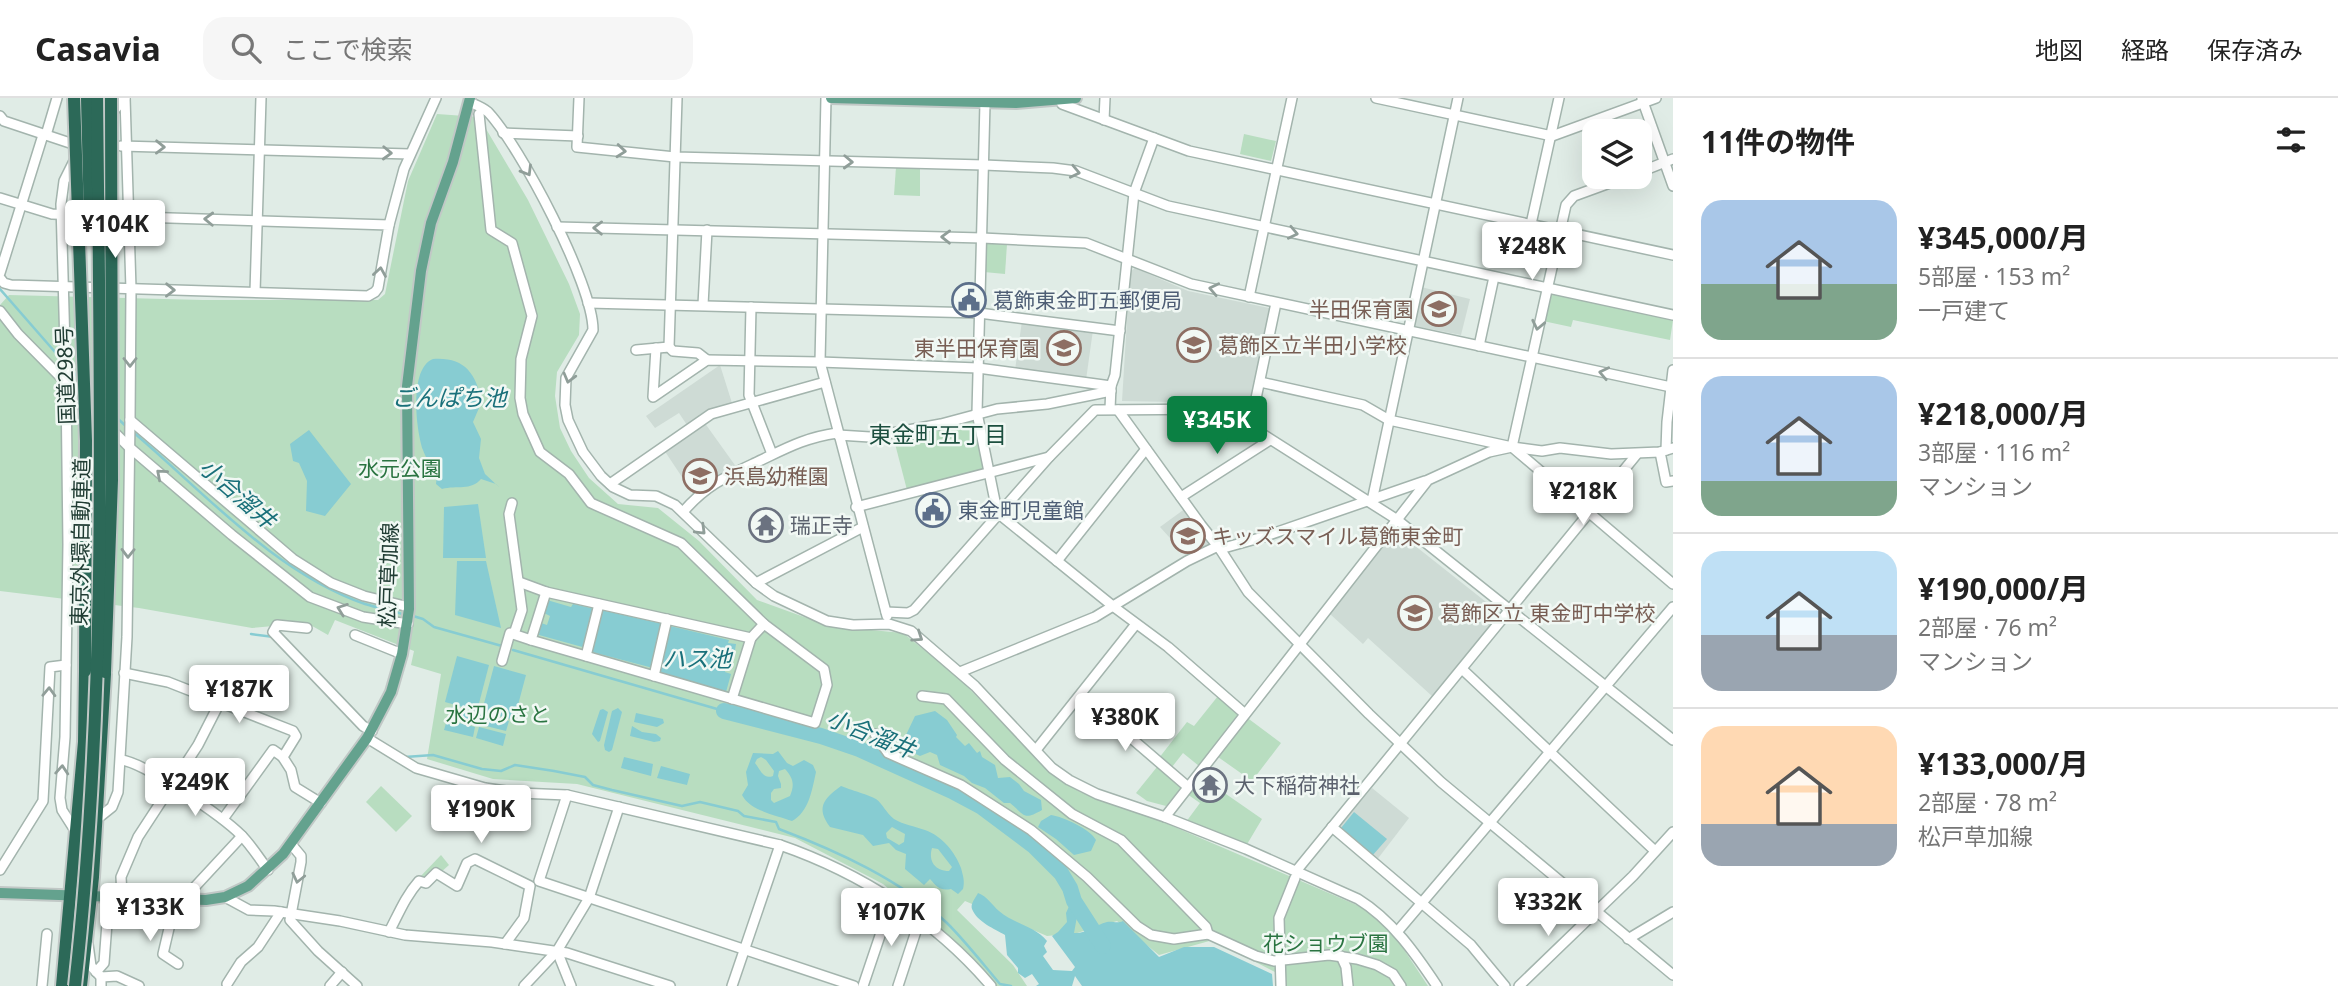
<!DOCTYPE html>
<html lang="ja">
<meta charset="utf-8">
<style>
body{margin:0;font-family:"Noto Sans","Noto Sans JP",sans-serif;background:#f6f6f6;color:#222;height:100vh;display:flex;flex-direction:column;font-size:26px;white-space:nowrap}
*{box-sizing:border-box;margin:0}
p{font-size:23px;color:#767676}
.icon{flex:none;width:38px;height:38px;fill:none;stroke:currentColor;stroke-width:2;stroke-linecap:round;stroke-linejoin:round}
.map{position:relative;flex:1;overflow:hidden}
.panel{display:flex;flex-direction:column;background:#fff;width:665px}
.panel>*{flex:none}
.controls{position:absolute;left:1582px;top:21px;display:grid;gap:14px}
.controls a{display:grid;place-items:center;width:70px;height:70px;border-radius:14px;background:#fff;box-shadow:0 7px 28px #0002;font-size:35px}
.price{position:absolute;translate:-50% -60px;padding:0 16px;border-radius:7px;background:#fff;color:#222;font-size:23px;line-height:46px;filter:drop-shadow(0 2px 4px #0008)}
.price::after{content:'';position:absolute;left:50%;top:42px;width:21px;height:16px;margin-left:-10px;background:inherit;clip-path:polygon(0 0,100% 0,50% 100%)}
.price.active{background:#0b8043;color:#fff}
ul{padding:0;list-style:none}
li{display:flex;align-items:center;gap:21px;height:175px;padding:0 28px}
li+li{border-top:2px solid #e0e0e0}
li span{display:grid;place-items:center;flex:none;width:196px;height:140px;border-radius:21px;color:#555}
li>.icon{margin-inline-start:auto}
span .icon{width:84px;height:84px;fill:#fffc;stroke-width:1}
li b{font-size:30px}
h2{display:flex;justify-content:space-between;align-items:center;height:84px;padding:0 28px;font-size:30px}
header{display:flex;align-items:center;gap:42px;box-sizing:border-box;height:98px;padding:0 35px;background:#fff;border-bottom:2px solid #e0e0e0}
header strong{font-size:33px}
nav{display:flex;gap:38px;margin-inline-start:auto;font-size:24px}
.search{width:490px;height:63px;background:#f6f6f6;display:flex;align-items:center;gap:18px;box-sizing:border-box;padding:0 24px;border-radius:21px;color:#767676;font-size:26px}
main{display:flex;flex:1;min-height:0}
.map>svg:first-child{display:block}
</style>
<header>
<strong>Casavia</strong>
<div class="search"><svg class="icon" aria-label="search" viewBox="0 0 24 24"><circle cx="10" cy="10" r="6"/><path d="M15 15l6 6"/></svg>ここで検索</div>
<nav><a>地図</a><a>経路</a><a>保存済み</a></nav>
</header>
<main>
<div class="map">
<svg width="1673" height="888" viewBox="0 0 1673 888">
<rect width="100%" height="100%" fill="#e0ece6"/>
<g fill="#cedbd5">
<path d="M1135,170L1188,193L1269,210L1271,213L1249,311L1224,305L1122,303L1130,174Z"/>
<path d="M1421,189L1470,201L1461,237L1415,228L1414,224Z"/>
<path d="M1022,223L1093,232L1086,282L1015,272Z"/>
<path d="M720,267L732,305L709,311L699,317L737,370L694,397L664,352L691,333L679,315L655,330L646,318Z"/>
<path d="M1186,410L1216,448L1189,461L1160,429Z"/>
<path d="M1395,432L1500,515L1432,598L1368,540L1363,546L1330,516Z"/>
<path d="M1372,690L1409,720L1376,763L1340,732V728Z"/>
</g>
<g fill="#b8ddc0">
<path d="M437,16L479,19L528,102L569,186L580,216L579,237L557,274L555,298L560,330L571,353L589,380L618,406L658,410L699,443L757,502L829,528L903,535L958,579L1052,677L1080,694L1163,724L1366,811L1395,838L1428,888H1276L1275,874L1213,842L1159,857L1117,823L1077,835L1047,838L965,803L957,812L1013,867L1027,888H987L937,832L883,786L795,740L577,686L493,681L427,661L441,576L411,567L414,553L335,522L328,537L307,525L252,530L139,510L0,493V207L9,197L203,202H378L385,196L408,83Z"/>
<path d="M1244,36L1276,43L1271,63L1240,56Z"/>
<path d="M896,69L920,70V98L894,97Z"/>
<path d="M985,145L1007,146L1005,176L984,174Z"/>
<path d="M1549,195L1673,222L1670,242L1573,222L1571,229L1543,223Z"/>
<path d="M974,319L984,372L907,392L893,338Z"/>
<path d="M1218,598L1281,645L1252,683L1211,654L1199,668L1183,655L1172,669L1159,660L1187,624L1194,628Z"/>
<path d="M1157,669L1181,690L1166,708L1147,703L1136,695Z"/>
<path d="M1197,682L1210,690L1213,687L1262,721L1246,748L1186,724L1200,705L1187,696Z"/>
<path d="M381,688L412,718L396,734L366,704Z"/>
<path d="M441,757L449,767L440,775L426,784L418,781Z"/>
</g>
<g fill="#87ccd2" fill-rule="evenodd">
<path d="M433,261C464,259 475,274 482,303L473,324L481,341L479,360L485,376L500,390L496,386L481,381C471,393 457,387 442,391L436,386L437,376C432,368 426,361 423,352C416,331 409,270 433,261Z"/>
<path d="M309,332L351,386L325,418L306,413L307,383L299,365L293,363L290,346Z"/>
<path d="M478,406L486,460H443L444,409Z"/>
<path d="M457,463H486L501,530L455,517Z"/>
<path d="M547,502L571,509L573,506L595,511L586,550L539,537L541,525L547,527L550,518L544,515Z"/>
<path d="M601,512L663,526L653,570L592,554Z"/>
<path d="M670,528L729,542L728,545L736,546L734,558H728L725,574L731,576L726,594L660,575Z"/>
<path d="M457,558L489,567L477,613L445,604Z"/>
<path d="M494,568L526,577L514,622L482,613Z"/>
<path d="M451,609L478,616L475,626L448,619Z"/>
<path d="M618,610L622,614L612,652L609,654L605,652L604,647L612,613Z"/>
<path d="M603,611L608,614L600,643L598,644L592,636L600,612Z"/>
<path d="M935,613L947,622L957,637L956,639L965,648L969,645L977,655L980,653L982,659L995,667L998,680L1010,679L1019,686L1024,693L1041,702L1042,712C1023,723 1025,717 1010,705H1004L985,690L972,685L964,678L940,667L937,657L930,654L920,658L901,649L899,642L906,637L915,618Z"/>
<path d="M636,615L663,621L664,625L657,629L634,624Z"/>
<path d="M481,616L509,623L506,633L478,626Z"/>
<path d="M447,622L475,629L473,639L444,632Z"/>
<path d="M632,628L642,634L656,636L661,640L660,643L654,644L630,638Z"/>
<path d="M479,629L506,636L503,648L476,640Z"/>
<path d="M778,653L787,665L793,668L804,662L813,667L816,674C812,692 809,714 792,723C776,717 750,713 742,697L748,687L746,674L753,655L773,656ZM761,659L766,662L774,673L773,678C763,682 760,671 755,665L757,661ZM785,671C793,680 795,686 790,698L774,705L771,702V695L774,691L781,690V686L778,678L779,673Z"/>
<path d="M624,659L653,666L651,678L621,670Z"/>
<path d="M661,668L690,676L687,687L657,680Z"/>
<path d="M841,688C848,691 872,698 876,701C883,706 886,715 894,721C904,727 914,728 925,732C942,738 955,754 961,770C963,778 965,783 963,791L958,796L951,791C940,793 937,789 930,781L924,787L905,771L906,756L896,752L889,745L873,748L863,737L830,729C816,710 823,701 841,688ZM892,729L905,736L904,744L899,747L887,740L886,735ZM932,750L938,751L952,769L949,773C935,773 928,763 932,750Z"/>
<path d="M1354,714L1387,741L1372,758L1341,730Z"/>
<path d="M1051,717C1064,719 1090,731 1096,742L1091,753L1074,757L1056,741L1038,729L1041,723Z"/>
<path d="M978,795C987,798 992,807 999,813C1014,826 1035,828 1047,843L1044,848L1047,854L1043,858L1053,872L1072,873L1075,869L1052,838L1058,834L1067,824L1066,815L1071,804L1076,806L1078,813L1074,835C1086,836 1095,827 1107,824C1113,823 1117,826 1123,823L1159,859L1184,849H1214L1272,876L1273,888H1082L1075,878L1072,888H1036L1039,886L1032,876L1025,880L1018,875V870L1007,857L1005,837C995,831 977,824 972,811C970,806 976,799 978,795Z"/>
</g>
<g fill="none" stroke-linecap="round" stroke-linejoin="round">
<g stroke="#87ccd2" stroke-width="2.5">
<path d="M0,191L62,262"/>
<path d="M69,270L79,280"/>
<path d="M117,320L128,330"/>
<path d="M133,334C205,395 274,474 365,506C378,510 393,513 406,517"/>
<path d="M413,518L423,521L434,529L502,548"/>
<path d="M251,536L274,539"/>
<path d="M513,552L724,613"/>
<path d="M405,659L433,657L482,671L501,673L515,667L554,673L585,679L593,687L612,692L682,708L700,704L738,713L744,718L776,724L779,731C837,753 901,782 947,825C966,844 983,866 1000,886L1011,888"/>
</g>
<path stroke="#87ccd2" stroke-width="16" d="M724,613L821,638L859,651L952,693L982,709L1034,748L1061,775L1070,790L1074,803L1103,848"/>
<g stroke="#a3b4ad" stroke-width="12">
<g id="minor">
<path d="M579,0L577,49L675,59L984,67L1053,70L1076,73L1168,108L1673,217"/>
<path d="M826,0L820,264L978,270L1111,288L1110,311"/>
<path d="M1059,0L1062,6L1189,53L1673,157"/>
<path d="M1376,0L1552,38L1656,0"/>
<path d="M1642,1L1673,88"/>
<path d="M469,4C476,7 482,9 488,14C520,48 593,186 593,232L566,280L565,307L568,322L583,354L601,378L613,389L630,397L656,398L675,407L756,485L774,498L827,523L853,527L889,526L911,533L975,588L1052,670L1069,682L1097,696L1165,719L1246,751L1358,801C1392,822 1415,855 1437,888"/>
<path d="M985,5L977,315L998,418"/>
<path d="M111,16L125,0"/>
<path d="M479,16L491,132L512,145L532,218L521,261L520,300L523,316L540,354L569,376L591,405L681,445L764,526"/>
<path d="M0,18L4,23L79,48"/>
<path d="M1104,22L1105,0"/>
<path d="M503,35L578,38"/>
<path d="M46,37L57,0"/>
<path d="M121,48L410,56"/>
<path d="M1640,74L1673,61"/>
<path d="M0,100L52,116L83,117"/>
<path d="M1531,126L1559,0"/>
<path d="M389,127L404,71L436,0"/>
<path d="M557,129L982,140L1086,145L1191,186L1671,289"/>
<path d="M0,175L43,37"/>
<path d="M0,180L4,185L11,187L368,198L375,194L378,190L389,127L108,118"/>
<path d="M255,194L261,0"/>
<path d="M1249,199L1292,0"/>
<path d="M588,205L979,215L1120,233"/>
<path d="M703,207L707,132"/>
<path d="M751,209L749,297L772,356"/>
<path d="M0,213L18,236L102,321"/>
<path d="M1479,248L1494,179"/>
<path d="M669,249L677,0"/>
<path d="M656,250L653,299L707,262L820,264L887,518"/>
<path d="M636,252L669,249L673,253L698,255L707,262"/>
<path d="M1260,284L1363,307L1389,322L1512,349L1673,486"/>
<path d="M1111,288L1115,277L1134,95L1154,40"/>
<path d="M1118,312L1201,427L1220,451L1248,494L1369,616L1441,684L1673,877"/>
<path d="M130,322L293,461L331,485L364,498L409,509"/>
<path d="M1250,329L1276,205"/>
<path d="M111,331L129,349L232,437L310,499L363,519L408,526"/>
<path d="M838,337L870,339L941,326L997,311L1047,306L1111,293"/>
<path d="M1512,349L1566,107L1574,98L1626,79"/>
<path d="M1666,352L1667,324L1673,272"/>
<path d="M1660,354L1666,384L1673,383"/>
<path d="M610,386L711,316L825,284"/>
<path d="M1181,399L1270,342"/>
<path d="M1372,403L1458,0"/>
<path d="M512,405L509,416L522,512L514,536"/>
<path d="M856,409L1049,359"/>
<path d="M683,414C705,388 725,379 755,365C785,351 803,340 837,335"/>
<path d="M999,416L1114,509L1168,549L1245,616"/>
<path d="M1220,451L1263,439L1425,383"/>
<path d="M1057,463L1146,351"/>
<path d="M519,484L546,494"/>
<path d="M756,485L863,429"/>
<path d="M546,494L751,540L764,526L824,571L827,587L815,625L531,542Z"/>
<path d="M886,514L908,515L914,512L1049,359L1095,312L1223,311L1396,421L1673,642"/>
<path d="M307,530L277,527L273,534L363,628L372,633"/>
<path d="M355,537L402,556"/>
<path d="M586,558L599,506"/>
<path d="M502,563L510,535L531,542"/>
<path d="M1462,571L1655,753"/>
<path d="M960,574L1095,519L1187,463L1218,448"/>
<path d="M124,575L168,584L293,633L296,638L283,659L273,652L223,721"/>
<path d="M654,578L667,521"/>
<path d="M1081,597L1188,689"/>
<path d="M922,598L946,601L1005,662L1072,716L1121,742L1206,829L1208,836"/>
<path d="M732,601L751,540"/>
<path d="M875,636L888,655L961,687L1031,732L1087,779L1137,828L1151,837L1174,841L1208,836L1256,858L1274,863L1329,857L1357,861L1377,867L1393,876L1401,888"/>
<path d="M367,640L416,670L485,690L519,695L567,697L780,747C861,775 936,823 991,888"/>
<path d="M1036,652L1136,526"/>
<path d="M282,658L291,672L295,689L321,705"/>
<path d="M121,662C144,664 223,719 241,737C251,747 259,760 268,772"/>
<path d="M567,697L539,783L854,888"/>
<path d="M1165,719L1428,382L1489,354L1512,349L1542,353L1560,350L1611,356L1660,354L1673,350"/>
<path d="M97,721L112,709L118,694L127,539L130,322L131,191L125,0"/>
<path d="M1332,729L1471,847L1505,888"/>
<path d="M76,734L62,712L60,700L65,639L68,446L66,285L61,106L64,83L76,59"/>
<path d="M291,746L301,758V764L290,822L318,853L357,888"/>
<path d="M0,772L43,703L50,569L66,567"/>
<path d="M1297,772L1637,356"/>
<path d="M122,797L121,779L138,739L198,647L220,604"/>
<path d="M225,799L249,812L274,813L340,823L405,837L492,844L567,855L670,888"/>
<path d="M174,800V809L163,856L178,866"/>
<path d="M187,801L191,793L242,738"/>
<path d="M389,834C399,815 405,799 419,783L426,785L436,775L457,788L467,765L475,761L530,788L524,820L505,846"/>
<path d="M1397,834L1673,509"/>
<path d="M1628,841L1673,814"/>
<path d="M88,846L91,868L101,879V888"/>
<path d="M557,853L571,888"/>
<path d="M1341,858L1346,869L1348,888"/>
<path d="M96,874L104,865L107,825"/>
<path d="M101,879L117,878L139,888"/>
<path d="M227,886L241,864L258,849L281,814"/>
<path d="M42,888L47,836"/>
<path d="M330,888L342,874"/>
<path d="M524,888L557,853L589,800L619,709"/>
<path d="M732,888L780,747"/>
<path d="M863,888L892,802"/>
<path d="M898,888L920,821"/>
<path d="M1281,888L1279,820L1295,780"/>
<path d="M1519,888L1633,778L1673,734"/>
</g>
</g>
<g stroke="#c1c8c6" stroke-width="14">
<g id="major">
<path d="M831,0L1016,5L1076,0"/>
<path d="M0,795L206,802L225,799L248,788L283,756L367,640L391,594L402,556L409,511L407,288L421,173L431,125L453,64L470,0"/>
</g>
</g>
<g stroke="#c1c8c6" stroke-width="16">
<g id="highway">
<path d="M62,888L84,644L85,573"/>
<path d="M81,888L93,779L105,576"/>
</g>
</g>
<use href="#minor" stroke="#fff" stroke-width="9"/>
<use href="#major" stroke="#64a28e" stroke-width="10"/>
<use href="#highway" stroke="#2c6958" stroke-width="12"/>
<g stroke="#c1c8c6" stroke-width="16" stroke-linecap="butt">
<g id="highway-bridge">
<path d="M74,0L86,343L85,573"/>
<path d="M87,0L90,122"/>
<path d="M105,574L112,382L111,0"/>
<path d="M75,888C108,593 100,296 97,0"/>
</g>
</g>
<use href="#highway-bridge" stroke="#2c6958" stroke-width="12"/>
</g>
<defs><path id="oneway-chevron" d="M-2-3.5L2.5 0L-2 3.5" fill="none" stroke-width="1.6" stroke-linecap="round" stroke-linejoin="round" transform="scale(1.75)"/></defs>
<g stroke="#909e99">
<use href="#oneway-chevron" transform="translate(160 49) rotate(1)"/>
<use href="#oneway-chevron" transform="translate(621 53) rotate(5)"/>
<use href="#oneway-chevron" transform="translate(387 55) rotate(2)"/>
<use href="#oneway-chevron" transform="translate(848 64) rotate(2)"/>
<use href="#oneway-chevron" transform="translate(527 73) rotate(59)"/>
<use href="#oneway-chevron" transform="translate(1075 74) rotate(12)"/>
<use href="#oneway-chevron" transform="translate(209 121) rotate(-178)"/>
<use href="#oneway-chevron" transform="translate(598 130) rotate(-179)"/>
<use href="#oneway-chevron" transform="translate(1293 135) rotate(12)"/>
<use href="#oneway-chevron" transform="translate(946 139) rotate(-179)"/>
<use href="#oneway-chevron" transform="translate(380 174) rotate(-81)"/>
<use href="#oneway-chevron" transform="translate(1214 191) rotate(-168)"/>
<use href="#oneway-chevron" transform="translate(170 192) rotate(1)"/>
<use href="#oneway-chevron" transform="translate(1538 227) rotate(102)"/>
<use href="#oneway-chevron" transform="translate(130 264) rotate(90)"/>
<use href="#oneway-chevron" transform="translate(1604 275) rotate(-168)"/>
<use href="#oneway-chevron" transform="translate(569 280) rotate(105)"/>
<use href="#oneway-chevron" transform="translate(161 376) rotate(-139)"/>
<use href="#oneway-chevron" transform="translate(701 432) rotate(44)"/>
<use href="#oneway-chevron" transform="translate(128 455) rotate(91)"/>
<use href="#oneway-chevron" transform="translate(342 511) rotate(-160)"/>
<use href="#oneway-chevron" transform="translate(918 539) rotate(34)"/>
<use href="#oneway-chevron" transform="translate(49 594) rotate(-88)"/>
<use href="#oneway-chevron" transform="translate(62 672) rotate(-86)"/>
<use href="#oneway-chevron" transform="translate(298 780) rotate(103)"/>
</g>
<defs>
<g id="civic-ring" transform="scale(1.75)"><circle r="9.5" fill="#f1f8f4" stroke="#5c6f8a" stroke-width="1.5"/><path d="M-.6-6.5H3V-4.5H.6V-3L4-1V1h2V6H-6V1h2V-1L-.6-3ZM-1.2 2.5V6h2.4V2.5Z" fill="#5c6f8a"/></g>
<g id="school-ring" transform="scale(1.75)"><circle r="9.5" fill="#f1f8f4" stroke="#8d6e63" stroke-width="1.5"/><path d="M0-5L7-2L0 1L-7-2ZM-4 1L0 2.5L4 1V4Q0 6-4 4Z" fill="#8d6e63"/></g>
<g id="temple-ring" transform="scale(1.75)"><circle r="9.5" fill="#f1f8f4" stroke="#6b7280" stroke-width="1.5"/><path d="M0-6L5-2H3V0L6.5 2.5H4V6H1.5V3h-3V6H-4V2.5H-6.5L-3 0V-2H-5Z" fill="#6b7280"/></g>
</defs>
<g fill-rule="evenodd">
<use href="#civic-ring" x="969" y="202"/>
<use href="#school-ring" x="1439" y="211"/>
<use href="#school-ring" x="1194" y="247"/>
<use href="#school-ring" x="1064" y="250"/>
<use href="#school-ring" x="700" y="378"/>
<use href="#civic-ring" x="933" y="412"/>
<use href="#temple-ring" x="766" y="427"/>
<use href="#school-ring" x="1188" y="438"/>
<use href="#school-ring" x="1415" y="515"/>
<use href="#temple-ring" x="1210" y="687"/>
</g>
<g text-anchor="middle" dominant-baseline="central" stroke-width="5" stroke-linejoin="round" paint-order="stroke">
<g font-size="21" fill="#4e5e75" stroke="#f1f8f4" text-anchor="start">
<text x="993" y="202">葛飾東金町五郵便局</text>
<text x="958" y="412">東金町児童館</text>
</g>
<g font-size="21" fill="#785e54" stroke="#f1f8f4" text-anchor="start">
<text x="1414" y="211" text-anchor="end">半田保育園</text>
<text x="1218" y="247">葛飾区立半田小学校</text>
<text x="1040" y="250" text-anchor="end">東半田保育園</text>
<text x="724" y="378">浜島幼稚園</text>
<text x="1212" y="438">キッズスマイル葛飾東金町</text>
<text x="1440" y="515">葛飾区立 東金町中学校</text>
</g>
<g font-size="21" fill="#203c33" stroke="#f1f8f4">
<text transform="translate(65 277) rotate(-92)">国道298号</text>
<text transform="translate(80 444) rotate(-89)">東京外環自動車道</text>
<text transform="translate(388 477) rotate(-88)">松戸草加線</text>
</g>
<g font-size="21" fill="#2a7441" stroke="#f1f8f4">
<text x="400" y="370">水元公園</text>
<text x="498" y="616">水辺のさと</text>
<text x="1326" y="845">花ショウブ園</text>
</g>
<g font-size="21" fill="#5b616d" stroke="#f1f8f4" text-anchor="start">
<text x="790" y="427">瑞正寺</text>
<text x="1234" y="687">大下稲荷神社</text>
</g>
<g font-size="23" font-style="italic" fill="#19707a" stroke="#f1f8f4">
<text x="449" y="299">ごんぱち池</text>
<text transform="translate(238 395) rotate(41)">小合溜井</text>
<text x="697" y="560">ハス池</text>
<text transform="translate(871 635) rotate(22)">小合溜井</text>
</g>
<g font-size="23" fill="#1c4f3f" stroke="#f1f8f4">
<text x="938" y="336">東金町五丁目</text>
</g>
</g>
</svg>
<div class="controls">
<a><svg class="icon" aria-label="layers" viewBox="0 0 24 24"><path d="M12 4l9 5-9 5-9-5zM3 14l9 5 9-5"/></svg></a>
</div>
<b class="price" style="left:115px;top:162px">¥104K</b>
<b class="price" style="left:1532px;top:184px">¥248K</b>
<b class="price active" style="left:1217px;top:358px">¥345K</b>
<b class="price" style="left:1583px;top:429px">¥218K</b>
<b class="price" style="left:239px;top:627px">¥187K</b>
<b class="price" style="left:1125px;top:655px">¥380K</b>
<b class="price" style="left:195px;top:720px">¥249K</b>
<b class="price" style="left:481px;top:747px">¥190K</b>
<b class="price" style="left:1548px;top:840px">¥332K</b>
<b class="price" style="left:150px;top:845px">¥133K</b>
<b class="price" style="left:891px;top:850px">¥107K</b>
</div>
<section class="panel">
<h2>11件の物件<svg class="icon" aria-label="filters" viewBox="0 0 24 24"><path d="M4 7h16M4 17h16"/><circle cx="9" cy="7" r="2"/><circle cx="15" cy="17" r="2"/></svg></h2>
<ul>
<li><span style="background:linear-gradient(#a9c7e8 60%,#7fa58c 0)"><svg class="icon" aria-label="home" viewBox="0 0 24 24"><path d="M3 11l9-7 9 7M6 9v11h12V9"/></svg></span><div><b>¥345,000/月</b><p>5部屋 · 153 m²</p><p>一戸建て</p></div></li>
<li><span style="background:linear-gradient(#a9c7e8 75%,#7fa58c 0)"><svg class="icon" aria-label="home" viewBox="0 0 24 24"><path d="M3 11l9-7 9 7M6 9v11h12V9"/></svg></span><div><b>¥218,000/月</b><p>3部屋 · 116 m²</p><p>マンション</p></div></li>
<li><span style="background:linear-gradient(#bfe0f5 60%,#9aa5b1 0)"><svg class="icon" aria-label="home" viewBox="0 0 24 24"><path d="M3 11l9-7 9 7M6 9v11h12V9"/></svg></span><div><b>¥190,000/月</b><p>2部屋 · 76 m²</p><p>マンション</p></div></li>
<li><span style="background:linear-gradient(#ffd9b3 70%,#9aa5b1 0)"><svg class="icon" aria-label="home" viewBox="0 0 24 24"><path d="M3 11l9-7 9 7M6 9v11h12V9"/></svg></span><div><b>¥133,000/月</b><p>2部屋 · 78 m²</p><p>松戸草加線</p></div></li>
</ul>
</section>
</main>
